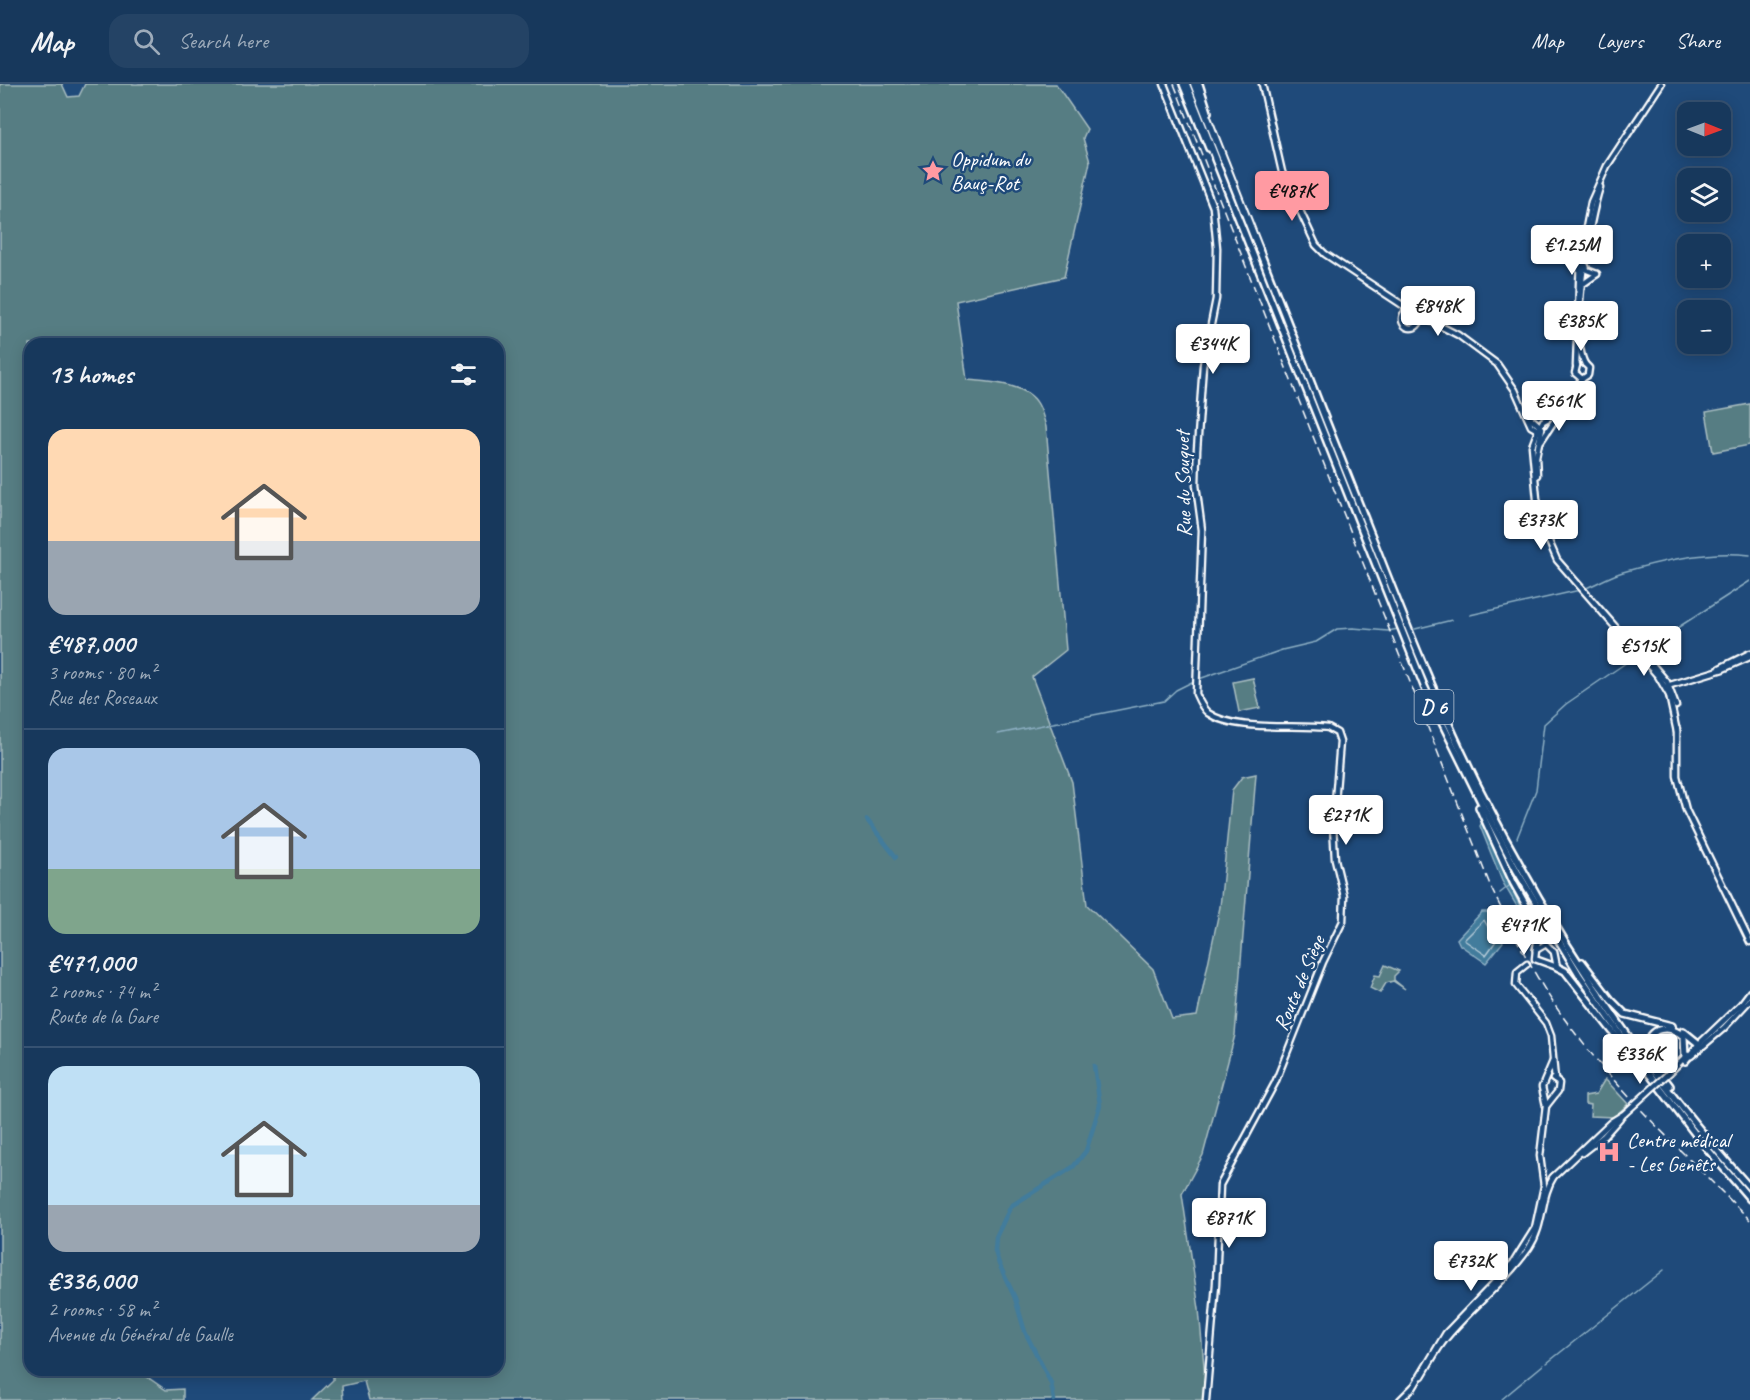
<!DOCTYPE html>
<meta charset="utf-8">
<style>
body{margin:0;font-family:Caveat,sans-serif;background:#244365;color:#f1f3f6;height:100vh;display:flex;flex-direction:column;font-size:22px;white-space:nowrap}
*{box-sizing:border-box;margin:0}
p{font-size:20px;color:#9eacbb}
.icon{flex:none;width:33px;height:33px;fill:none;stroke:currentColor;stroke-width:2;stroke-linecap:round;stroke-linejoin:round}
.map{position:relative;flex:1;overflow:hidden}
.details{position:absolute;left:24px;top:254px;width:480px;height:1038px;display:flex;flex-direction:column;background:#17385c;border-radius:18px;box-shadow:0 3px 15px #0003,0 0 0 2px #365272}
.details>*{flex:none}
.needle{width:39px;rotate:91deg}
.fabs{position:absolute;left:1677px;top:18px;display:grid;gap:12px}
.fabs a{display:grid;place-items:center;width:54px;height:54px;border-radius:12px;background:#17385c;box-shadow:0 3px 15px #0003,0 0 0 2px #365272;font-size:30px}
.price{position:absolute;translate:-50% -51px;padding:0 14px;border-radius:6px;background:#fff;color:#222;font-size:20px;line-height:39px;filter:drop-shadow(0 2px 3px #0008)}
.price::after{content:'';position:absolute;left:50%;top:36px;width:18px;height:14px;margin-left:-9px;background:inherit;clip-path:polygon(0 0,100% 0,50% 100%)}
.price.selected{background:#ff9aa2;color:#111}
ul{padding:0;list-style:none}
li{display:grid;align-content:center;gap:12px;height:318px;padding:0 24px}
li+li{border-top:2px solid #365272}
li span{display:grid;place-items:center;height:186px;border-radius:18px;color:#555}
li>.icon{margin-inline-start:auto}
span .icon{width:108px;height:108px;fill:#fffc;stroke-width:1}
li b{font-size:26px}
h2{display:flex;justify-content:space-between;align-items:center;height:72px;padding:0 24px;font-size:26px}
header{display:flex;align-items:center;gap:36px;box-sizing:border-box;height:84px;padding:0 30px;background:#17385c;border-bottom:2px solid #365272}
header strong{font-size:28px}
nav{display:flex;gap:33px;margin-inline-start:auto;font-size:21px}
.search{width:420px;height:54px;background:#244365;display:flex;align-items:center;gap:15px;box-sizing:border-box;padding:0 21px;border-radius:18px;color:#9eacbb;font-size:22px}
.map>svg:first-child{display:block}
</style>
<header>
<strong>Map</strong>
<div class="search"><svg class="icon" aria-label="search" viewBox="0 0 24 24"><circle cx="10" cy="10" r="6"/><path d="M15 15l6 6"/></svg>Search here</div>
<nav><a>Map</a><a>Layers</a><a>Share</a></nav>
</header>
<div class="map">
<svg width="1750" height="1316" viewBox="0 0 1750 1316">
<rect width="100%" height="100%" fill="#1f4a7a"/>
<filter id="ink" filterUnits="userSpaceOnUse"><feTurbulence type="fractalNoise" baseFrequency=".0167" numOctaves="2"/><feDisplacementMap in="SourceGraphic" scale="12" xChannelSelector="R" yChannelSelector="G"/><feConvolveMatrix kernelMatrix="1 2 1 2 8 2 1 2 1" color-interpolation-filters="sRGB"/></filter>
<g filter="url(#ink)">
<g fill="#567d83" stroke="#aabec1" stroke-width="1.5">
<path d="M0,0H62L68,13L79,12L85,0H1056L1087,45L1083,54L1090,78L1064,193L956,217L967,296C989,298 1026,299 1038,320C1042,327 1044,335 1046,343L1066,566L1032,593L1072,698L1087,821L1153,885L1172,935L1197,932L1220,823L1232,706L1242,693L1256,690L1235,951L1203,1071L1182,1110L1199,1225L1207,1316H369L364,1297L342,1302L343,1316H312L333,1296V1286H498V260H30V1286H146V1292L166,1306L183,1305V1316H121L119,1314L116,1316H0Z"/>
<path d="M1750,320V361L1713,368L1706,328Z"/>
<path d="M1253,594L1260,624L1239,628L1233,598Z"/>
<path d="M1385,881L1399,887L1394,892V896L1405,905L1393,897L1386,899L1380,909L1370,904L1375,891L1380,892Z"/>
<path d="M1605,995L1628,1020L1614,1033L1590,1032L1591,1021L1585,1020V1012L1596,1010Z"/>
</g>
<g fill="#427b9c" stroke="#8eb0c4" stroke-width="1.5">
<path d="M1482,738L1523,829L1522,831L1502,797L1480,742Z"/>
<path d="M1482,828H1488L1503,858L1486,879L1460,861L1457,855Z"/>
</g>
<g fill="none" stroke-linecap="round" stroke-linejoin="round">
<path stroke="#b3cad7" stroke-width="1.5" d="M1484,836L1496,857L1486,871L1464,856Z"/>
<g stroke="#8eb0c4" stroke-width="1.5">
<path d="M1584,505C1597,500 1609,492 1623,488C1660,477 1711,466 1750,471"/>
<path d="M1470,531L1580,506"/>
<path d="M1415,545L1452,536"/>
<path d="M1643,566L1750,497"/>
<path d="M1199,595L1282,566L1316,558L1337,545L1353,544L1388,547L1398,545"/>
<path d="M998,650L1164,617L1176,606L1194,597"/>
<path d="M1517,754L1536,706L1544,640L1566,620L1633,574"/>
<path d="M1500,809L1509,802"/>
<path d="M1547,1279L1664,1186"/>
<path d="M1502,1315L1543,1281"/>
</g>
<g stroke="#427b9c" stroke-width="4.5">
<path d="M867,736L896,773"/>
<path d="M1054,1316L1051,1299L1025,1248L1015,1214L999,1180L995,1167L996,1153L1011,1122L1073,1083L1086,1067L1100,1021L1094,982"/>
</g>
<g stroke="#fff" stroke-width="9">
<g id="tertiary">
<path d="M1164,0L1213,123L1217,164L1216,215L1203,281L1197,366L1196,401L1202,446L1196,610C1199,617 1202,624 1208,629C1235,648 1295,640 1328,644L1337,649L1340,658L1333,742L1335,775L1344,812L1343,837L1323,878L1275,999L1220,1101L1216,1200L1206,1316"/>
<path d="M1586,182L1587,186L1597,190"/>
<path d="M1583,200L1597,190"/>
<path d="M1585,280C1569,251 1589,136 1600,103"/>
<path d="M1577,281L1575,289L1582,295"/>
<path d="M1576,282L1580,175L1591,118L1607,82L1661,0"/>
<path d="M1539,344L1543,337L1555,330"/>
<path d="M1541,357L1582,295L1588,291L1589,284L1585,280"/>
<path d="M1720,584L1750,569"/>
<path d="M1667,602L1723,585L1750,573"/>
</g>
</g>
<g stroke="#fff" stroke-width="9">
<g id="secondary">
<path d="M1262,0L1282,88L1316,161L1325,170L1410,226"/>
<circle cx="1411" cy="235" r="9"/>
<path d="M1419,231L1458,251L1497,280L1515,306L1531,342L1538,346L1532,362L1537,415L1545,448L1557,476L1658,592L1669,611L1677,648"/>
<path d="M1527,331L1542,344L1536,373L1537,391"/>
<path d="M1650,578L1667,598L1676,622"/>
<path d="M1677,645V692L1686,726L1750,858"/>
<path d="M1546,860L1554,868L1557,883L1535,875L1536,866Z"/>
<path d="M1527,880L1517,888L1516,901L1546,939L1551,952L1555,996"/>
<path d="M1698,961L1741,920L1750,908"/>
<path d="M1691,972L1724,944L1750,916"/>
<path d="M1670,988L1687,971"/>
<path d="M1547,1021L1558,1007L1559,999L1553,995"/>
<path d="M1582,1069L1604,1052L1620,1034"/>
<path d="M1552,1094L1611,1038L1624,1030"/>
<path d="M1422,1292C1430,1279 1437,1264 1447,1253C1473,1222 1505,1198 1529,1164C1545,1140 1540,1113 1554,1092"/>
<path d="M1413,1304L1446,1249L1513,1179L1535,1144L1544,1102L1540,1072L1546,1022L1542,1003L1553,977"/>
<path d="M1400,1316L1413,1303"/>
</g>
</g>
<g stroke="#fff" stroke-width="10">
<g id="trunk">
<path d="M1183,0L1209,64"/>
<path d="M1199,0L1208,28"/>
<path d="M1215,75L1424,602L1484,724L1517,787L1580,892L1637,974L1699,1055L1750,1115"/>
<path d="M1258,163C1296,261 1335,360 1374,458C1406,540 1438,621 1477,700C1550,846 1641,983 1750,1104"/>
<path d="M1479,723L1513,798L1537,841L1539,849L1536,866"/>
<path d="M1582,878L1611,916L1625,930L1672,942"/>
<path d="M1557,883L1565,887L1631,971"/>
<path d="M1683,947L1699,960L1685,977"/>
<path d="M1670,1002C1662,991 1650,979 1649,965C1646,942 1671,940 1684,953L1685,973"/>
</g>
</g>
<g stroke="#fff" stroke-width="10">
<g id="motorway">
<path d="M1186,0L1217,78"/>
<path d="M1194,0L1259,165"/>
</g>
</g>
<use href="#tertiary" stroke="#1f4a7a" stroke-width="4.5"/>
<use href="#secondary" stroke="#1f4a7a" stroke-width="4.5"/>
<use href="#trunk" stroke="#1f4a7a" stroke-width="5"/>
<use href="#motorway" stroke="#1f4a7a" stroke-width="6"/>
<path stroke="#fff" stroke-width="1.5" stroke-dasharray="9 4.5" stroke-linecap="butt" d="M1174,0L1492,806C1512,846 1531,886 1556,923C1611,1002 1682,1067 1750,1136"/>
<g stroke="#fff" stroke-width="9" stroke-linecap="butt">
<path id="secondary-bridge" d="M1624,1030L1670,988"/>
</g>
<use href="#secondary-bridge" stroke="#1f4a7a" stroke-width="4.5"/>
</g>
</g>
<defs>
<g id="sight-bare" transform="scale(1.8)"><path d="M0-6L1.8-2.2L6-1.7L2.9 1.2L3.7 5.4L0 3.3L-3.7 5.4L-2.9 1.2L-6-1.7L-1.8-2.2Z" fill="#ff9aa2" stroke="#1f4a7a" stroke-width="2.5" paint-order="stroke"/></g>
<g id="hospital-bare" transform="scale(1.8)"><path d="M-5-5h3v3.5h4V-5h3V5h-3V1.5h-4V5h-3Z" fill="#ff9aa2" stroke="#1f4a7a" stroke-width="2.5" paint-order="stroke"/></g>
</defs>
<g fill-rule="evenodd">
<use href="#sight-bare" x="933" y="87"/>
<use href="#hospital-bare" x="1609" y="1068"/>
</g>
<g text-anchor="middle" dominant-baseline="central" stroke-width="5" stroke-linejoin="round" paint-order="stroke">
<rect fill="#1f4a7a" stroke="#bcc9d7" stroke-width="1.5" x="1414.5" y="606" width="39" height="34" rx="4.5"/>
<g font-size="20" font-weight="bold" fill="#fff">
<text x="1434" y="623">D 6</text>
</g>
<g font-size="21" fill="#fff" stroke="#1f4a7a" text-anchor="start">
<text x="951" y="75">Oppidum du<tspan x="951" dy="24">Bauç-Rot</tspan></text>
<text x="1627" y="1056">Centre médical<tspan x="1627" dy="24">- Les Genêts</tspan></text>
</g>
<g font-size="21" fill="#fff" stroke="#1f4a7a">
<text transform="translate(1183 400) rotate(-91)">Rue du Souquet</text>
<text transform="translate(1299 899) rotate(-67)">Route de Siège</text>
</g>
</g>
</svg>
<div class="fabs">
<a><svg class="needle" viewBox="-14 -14 28 28"><path d="M0-13l5 13h-10z" fill="#e53935"/><path d="M0 13l5-13h-10z" fill="#9eacbb"/></svg></a>
<a><svg class="icon" aria-label="layers" viewBox="0 0 24 24"><path d="M12 4l9 5-9 5-9-5zM3 14l9 5 9-5"/></svg></a>
<a>+</a>
<a>−</a>
</div>
<b class="price selected" style="left:1292px;top:138px">€487K</b>
<b class="price" style="left:1572px;top:192px">€1.25M</b>
<b class="price" style="left:1438px;top:253px">€848K</b>
<b class="price" style="left:1581px;top:268px">€385K</b>
<b class="price" style="left:1213px;top:291px">€344K</b>
<b class="price" style="left:1559px;top:348px">€561K</b>
<b class="price" style="left:1541px;top:467px">€373K</b>
<b class="price" style="left:1644px;top:593px">€515K</b>
<b class="price" style="left:1346px;top:762px">€271K</b>
<b class="price" style="left:1524px;top:872px">€471K</b>
<b class="price" style="left:1640px;top:1001px">€336K</b>
<b class="price" style="left:1229px;top:1165px">€871K</b>
<b class="price" style="left:1471px;top:1208px">€732K</b>
<section class="details">
<h2>13 homes<svg class="icon" aria-label="filters" viewBox="0 0 24 24"><path d="M4 7h16M4 17h16"/><circle cx="9" cy="7" r="2"/><circle cx="15" cy="17" r="2"/></svg></h2>
<ul>
<li><span style="background:linear-gradient(#ffd9b3 60%,#9aa5b1 0)"><svg class="icon" aria-label="home" viewBox="0 0 24 24"><path d="M3 11l9-7 9 7M6 9v11h12V9"/></svg></span><div><b>€487,000</b><p>3 rooms · 80 m²</p><p>Rue des Roseaux</p></div></li>
<li><span style="background:linear-gradient(#a9c7e8 65%,#7fa58c 0)"><svg class="icon" aria-label="home" viewBox="0 0 24 24"><path d="M3 11l9-7 9 7M6 9v11h12V9"/></svg></span><div><b>€471,000</b><p>2 rooms · 74 m²</p><p>Route de la Gare</p></div></li>
<li><span style="background:linear-gradient(#bfe0f5 75%,#9aa5b1 0)"><svg class="icon" aria-label="home" viewBox="0 0 24 24"><path d="M3 11l9-7 9 7M6 9v11h12V9"/></svg></span><div><b>€336,000</b><p>2 rooms · 58 m²</p><p>Avenue du Général de Gaulle</p></div></li>
</ul>
</section>
</div>
